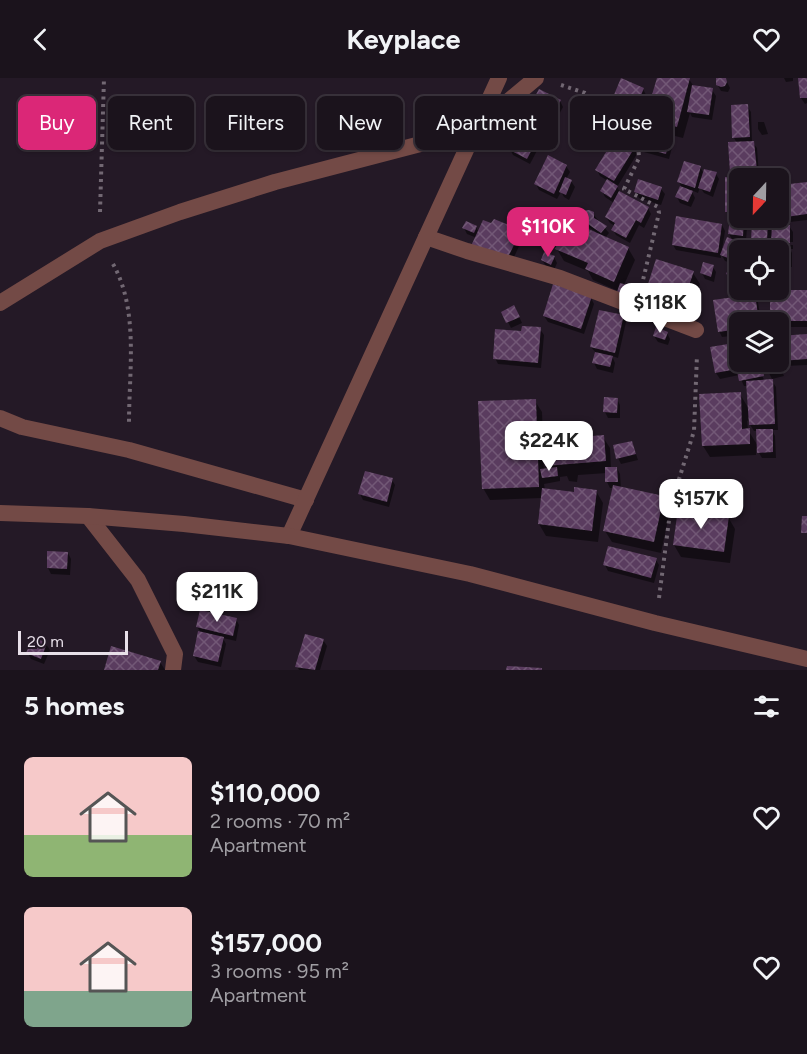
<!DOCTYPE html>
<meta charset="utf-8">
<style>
body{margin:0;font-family:Figtree,sans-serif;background:#282029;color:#f1f3f6;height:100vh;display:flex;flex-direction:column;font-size:22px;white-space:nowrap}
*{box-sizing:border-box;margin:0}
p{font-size:20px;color:#a09ea3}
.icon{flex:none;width:33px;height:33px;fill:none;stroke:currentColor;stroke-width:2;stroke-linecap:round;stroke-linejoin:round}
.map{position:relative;height:592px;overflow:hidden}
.drawer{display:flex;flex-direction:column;background:#1b131c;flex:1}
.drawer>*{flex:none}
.top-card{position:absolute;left:18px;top:18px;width:771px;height:54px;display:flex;gap:12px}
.needle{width:39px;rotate:202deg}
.controls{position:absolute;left:729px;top:90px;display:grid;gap:12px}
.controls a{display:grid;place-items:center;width:60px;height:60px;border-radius:9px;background:#1b131c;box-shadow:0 2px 4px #0004,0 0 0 2px #39323b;font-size:30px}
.scale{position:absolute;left:18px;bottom:15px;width:110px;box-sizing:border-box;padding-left:6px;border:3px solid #e8e0e9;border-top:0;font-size:16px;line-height:21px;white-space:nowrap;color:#e8e0e9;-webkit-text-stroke:4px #241926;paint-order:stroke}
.price{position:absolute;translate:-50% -51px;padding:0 14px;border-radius:12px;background:#fff;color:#222;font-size:20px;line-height:39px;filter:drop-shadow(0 2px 3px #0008)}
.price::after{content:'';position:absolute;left:50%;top:36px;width:18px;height:14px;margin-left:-9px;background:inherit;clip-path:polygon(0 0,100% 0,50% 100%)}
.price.on{background:#db2777;color:#fff}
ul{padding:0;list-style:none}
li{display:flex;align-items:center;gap:18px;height:150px;padding:0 24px}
li span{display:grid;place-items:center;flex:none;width:168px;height:120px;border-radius:9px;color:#555}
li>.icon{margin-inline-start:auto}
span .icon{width:72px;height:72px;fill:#fffc;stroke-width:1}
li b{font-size:26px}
h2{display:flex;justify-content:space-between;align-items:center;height:72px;padding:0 24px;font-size:26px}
.chip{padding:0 21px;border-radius:9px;background:#1b131c;box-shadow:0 2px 4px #0004,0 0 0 2px #39323b;font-size:21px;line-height:54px}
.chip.on{background:#db2777;color:#fff}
header{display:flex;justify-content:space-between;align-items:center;height:78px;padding:0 24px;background:#1b131c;font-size:27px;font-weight:700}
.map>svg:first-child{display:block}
</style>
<header><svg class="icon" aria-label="back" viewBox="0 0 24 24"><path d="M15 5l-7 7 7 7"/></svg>Keyplace<svg class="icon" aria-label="heart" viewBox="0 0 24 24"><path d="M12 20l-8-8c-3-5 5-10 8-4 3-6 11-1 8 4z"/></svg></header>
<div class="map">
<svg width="807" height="592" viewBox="0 0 807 592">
<defs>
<pattern id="building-cross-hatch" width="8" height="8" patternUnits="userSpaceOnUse" patternTransform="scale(1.5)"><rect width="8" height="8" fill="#5a3c5f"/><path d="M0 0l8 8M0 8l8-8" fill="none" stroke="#725876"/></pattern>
</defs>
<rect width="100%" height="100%" fill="#241926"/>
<g fill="#0007" fill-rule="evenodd">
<path d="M658,0L689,1L694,9L712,12L716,18L712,42L692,39L690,35L683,60L675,58L669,81L644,74L641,69L650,46L647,40Z"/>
<path d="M718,0H725L730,10L728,14L721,13L717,6Z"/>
<path d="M784,0H793V3L786,4Z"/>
<path d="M800,0H807V25L805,26L801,20Z"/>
<path d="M643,11L646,17L637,39L616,30L613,24Z"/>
<path d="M560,23L563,29L548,57L528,47L525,41Z"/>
<path d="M747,28L751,34L752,64L757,70L759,98L756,99L757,100H740V140H760H735V142L743,143L747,149L746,163L733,162L737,169L731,185L725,183L721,176V180L676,172L673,167L722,147L725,153L722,172L733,163L729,156L732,140L726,134L735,101L732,95L737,65L734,60L732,29Z"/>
<path d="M577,40L605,44L609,50L604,58L580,46Z"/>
<path d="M758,44H764L768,56L762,57L758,51Z"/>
<path d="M538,59L541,65L530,86L513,77L510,71Z"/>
<path d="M634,70L637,76L617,109L621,116L648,130L651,136L644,150L639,147L630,165L616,157L613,152L615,148L610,145L606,139L614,125L605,119L602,113L608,103L600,98L597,92Z"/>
<path d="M566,88L570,94L566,101L571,103L575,109L569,122L564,119L561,114L557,121L539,112L536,106Z"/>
<path d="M700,89L704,96H716L719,101L713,119L704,115L700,109L698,115L691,112L695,120L691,129L680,125L677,119L681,108L679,104Z"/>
<path d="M807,106V142L790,144L787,138Z"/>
<path d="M661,111L665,116L661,127L639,120L636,114Z"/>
<path d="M592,135L609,155L605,160L628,170L635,182L624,207L630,209L633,215L631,223L618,213L593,202L588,193L564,183L557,171L595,155L596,154L584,146L580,140Z"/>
<path d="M767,144L773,155L789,148L793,154V164H774V167L770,160V169H767L770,172H753V166H755L753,162Z"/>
<path d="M476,149L479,155L510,149L513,155L512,158L517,160L520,166L510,188L477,160L467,156L464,150Z"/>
<path d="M774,167H793V171H790L792,175V189H778V172H773V169H775Z"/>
<path d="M554,179L557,185L554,192L546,188L542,182Z"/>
<path d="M713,189L716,194L714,204L705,201L702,195Z"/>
<path d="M740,194V209L736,210L728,195Z"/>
<path d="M693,195L700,206L686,248L650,237Z"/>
<path d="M753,212L807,213V249H778V244L772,243V217H756Z"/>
<path d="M755,218L758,224L761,244H740V257L722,259L719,253Z"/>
<path d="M591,220L594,226L584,256L548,244L544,238Z"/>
<path d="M503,234H517L522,245L511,250Z"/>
<path d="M623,238L626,244L618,280L612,278L615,285L613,295L597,291L594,285L596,275L591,269Z"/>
<path d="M540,251L544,257L541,290L498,286L495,280L523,255Z"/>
<path d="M667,255L670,261L668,267L658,264L654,258Z"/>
<path d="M807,258V287L785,288L782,283Z"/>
<path d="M712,271L740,284H761L763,293H759L765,303H772L776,309L778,352H772L775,358L776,380H762L756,370V377L710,379L703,368L740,316L750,333L748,308H744L739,297L720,301L716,295ZM747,342L754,353H758V368L748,352Z"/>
<path d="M780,287L784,298L772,301L769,295Z"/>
<path d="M617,321L620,327V340H608L605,334Z"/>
<path d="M535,323L542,334L543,364L603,359L610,370L611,390H617L620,396L621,411L663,420L670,432L661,475L612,464L605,453L614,410H610L607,404V395L578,397L577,404L569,403L567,398L560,399V403L544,406L545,412L575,416L596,413L603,425L598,464L546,458L539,446L542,420L490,422L483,410ZM543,383L548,391L544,392Z"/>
<path d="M632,364L638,382L621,386L618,380Z"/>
<path d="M392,402L395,407L389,429L363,422L360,416Z"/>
<path d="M728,439L735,451L730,485L681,479L674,467Z"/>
<path d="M68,475L71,481L70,497L51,496L48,490Z"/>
<path d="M656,482L659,487L654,505L608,493L605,487Z"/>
<path d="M236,541L239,547L236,563L223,560L226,566L221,589L198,584L194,578L200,553L197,549Z"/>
<path d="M323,562L327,568L320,592H299L297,588Z"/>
<path d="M46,566L50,572L44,586L31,581L28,575Z"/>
<path d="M160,584L165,592H106Z"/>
</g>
<g fill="url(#building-cross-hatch)">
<path d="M621,0L644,10L634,34L611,24Z"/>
<path d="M657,0H690L677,49L645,40Z"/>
<path d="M716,0H726L727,4L725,8L721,9L716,7Z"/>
<path d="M798,0H807V20H800Z"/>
<path d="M692,7L713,10L709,37L687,34Z"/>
<path d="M539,11L561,22L545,52L523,41Z"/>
<path d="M748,26L750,59L732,60L731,27Z"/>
<path d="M581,29L606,43L601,53L575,40Z"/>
<path d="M646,43L672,50L666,76L639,69Z"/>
<path d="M520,48L539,58L527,81L508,71Z"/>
<path d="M616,58L635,69L614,103L595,92Z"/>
<path d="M754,63L757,93L730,95L728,64Z"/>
<path d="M548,77L567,87L554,116L534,106Z"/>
<path d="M684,83L701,88L695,110L677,104Z"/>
<path d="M704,91L717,94L710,114L698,110Z"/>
<path d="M565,99L572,102L566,117L559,114Z"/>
<path d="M725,99L740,100V135L725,134Z"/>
<path d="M607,101L618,108L611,120L600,113Z"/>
<path d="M638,101L662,109L658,122L634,114Z"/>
<path d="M807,104V136L786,139L781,107Z"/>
<path d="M680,108L693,113L688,124L675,119Z"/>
<path d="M619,113L649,129L641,145L636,142L626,160L611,152L615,145L605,139Z"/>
<path d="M589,132L594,134V140L607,148L601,155L579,140L583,133Z"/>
<path d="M676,138L722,146L718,175L672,167Z"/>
<path d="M730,140L744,142L743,158L728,156Z"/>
<path d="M494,141L511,148L507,154L518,159L506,183L471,168L483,142L491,145Z"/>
<path d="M568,142L629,169L614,204L585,191L588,185L555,171Z"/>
<path d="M752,142L768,143L767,163H751Z"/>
<path d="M466,143L477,148L474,155L462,150Z"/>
<path d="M772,147H790V165H771Z"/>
<path d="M727,159L734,162L728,180L720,177Z"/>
<path d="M752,165H767V172H751Z"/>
<path d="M771,168H790V183L778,184V172H771Z"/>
<path d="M544,174L555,178L551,187L541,182Z"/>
<path d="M656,181L694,193L679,237L642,225Z"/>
<path d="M703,184L714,187L711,199L700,195Z"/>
<path d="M737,188L740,191V201L732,206L726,195Z"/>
<path d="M620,205L631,208L627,218L617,214Z"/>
<path d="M553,206L592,218L581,251L543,238Z"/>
<rect x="770" y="212" width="37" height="31"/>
<path d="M755,216L759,244H740V251L718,254L713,222Z"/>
<path d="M514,227L520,239L506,245L501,234Z"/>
<path d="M599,232L624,237L615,275L590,269Z"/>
<path d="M522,248L541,249L538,285L493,281L495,251L521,253Z"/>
<path d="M656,249L668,254L665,262L653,258Z"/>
<path d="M807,256V281L781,283L779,258Z"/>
<path d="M740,264V284H760V287L715,295L710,269Z"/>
<path d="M595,274L613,278L610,289L592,285Z"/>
<path d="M780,285L782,293L768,296L766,289Z"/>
<path d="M762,289L764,298L739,303L737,293Z"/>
<path d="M773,301L775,346L749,347L746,303Z"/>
<path d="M741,314L742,351L750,350V366L702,368L699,316Z"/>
<path d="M604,319L618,320L617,335L603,334Z"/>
<path d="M536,321L539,409L482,411L478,323Z"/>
<path d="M756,351H773V374L757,375Z"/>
<path d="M604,357L606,383L545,388L543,362Z"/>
<path d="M632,363L636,376L616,381L613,367Z"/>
<path d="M557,389L558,398L542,400L540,391Z"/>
<path d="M605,389H617L618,404H605Z"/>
<path d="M365,393L393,400L387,424L358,416Z"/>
<path d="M613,407L664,418L654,464L603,453Z"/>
<path d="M574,409L597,412L592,453L538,446L542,410L574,414Z"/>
<path d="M678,431L729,438L724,474L673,467Z"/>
<path d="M802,438H807V455H801Z"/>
<path d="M608,468L657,480L651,500L603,487Z"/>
<path d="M47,473L68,474L67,491L47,490Z"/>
<path d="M200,532L237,540L233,558L196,549Z"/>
<path d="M198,553L224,559L218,584L193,578Z"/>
<path d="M305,556L324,561L315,592L295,589Z"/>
<path d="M33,559L47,565L41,581L26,575Z"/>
<path d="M111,568L161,583L158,592H104Z"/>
<path d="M507,588L542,590V592H506Z"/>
</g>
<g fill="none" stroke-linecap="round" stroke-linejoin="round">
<g stroke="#726873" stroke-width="4" stroke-dasharray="3 4.5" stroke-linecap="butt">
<path d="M561,7L585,15L637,49L639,80L624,111L658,129L659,135L643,202"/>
<path d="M100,134L104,0"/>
<path d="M113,186C139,232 129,293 129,344"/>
<path d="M659,520L671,427L694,353L697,277"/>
</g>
<g stroke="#734a46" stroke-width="16">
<path d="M426,159L467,173L560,200L696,252"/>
<path d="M0,225L100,163L180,134L275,104L474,52L536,0"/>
<path d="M0,340L22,349L129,372L306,422"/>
<path d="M88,438L138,502L175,576L173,592"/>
<path d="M289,458L499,0"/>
</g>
<path stroke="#734a46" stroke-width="16" d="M0,435L88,438L184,446L289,458L470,496L655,545L807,581"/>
</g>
</svg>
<div class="controls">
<a><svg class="needle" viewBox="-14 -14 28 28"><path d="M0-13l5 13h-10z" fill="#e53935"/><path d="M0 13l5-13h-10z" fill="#a09ea3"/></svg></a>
<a><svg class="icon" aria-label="locate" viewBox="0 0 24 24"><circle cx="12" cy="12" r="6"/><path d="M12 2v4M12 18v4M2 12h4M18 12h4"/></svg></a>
<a><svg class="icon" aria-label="layers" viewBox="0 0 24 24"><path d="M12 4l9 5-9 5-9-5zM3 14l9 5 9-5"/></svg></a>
</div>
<div class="scale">20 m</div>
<b class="price on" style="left:548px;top:180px">$110K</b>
<b class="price" style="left:660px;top:256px">$118K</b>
<b class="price" style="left:549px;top:394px">$224K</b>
<b class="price" style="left:701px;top:452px">$157K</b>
<b class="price" style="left:217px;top:545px">$211K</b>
<div class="top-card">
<a class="chip on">Buy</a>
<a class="chip">Rent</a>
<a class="chip">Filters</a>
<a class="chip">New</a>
<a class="chip">Apartment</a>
<a class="chip">House</a>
</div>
</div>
<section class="drawer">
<h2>5 homes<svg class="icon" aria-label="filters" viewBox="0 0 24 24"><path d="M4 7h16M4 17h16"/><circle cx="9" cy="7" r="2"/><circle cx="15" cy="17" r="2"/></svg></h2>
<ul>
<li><span style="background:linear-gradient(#f6c9c9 65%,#8fb573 0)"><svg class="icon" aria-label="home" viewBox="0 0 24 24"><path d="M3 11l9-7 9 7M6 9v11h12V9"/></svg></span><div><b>$110,000</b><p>2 rooms · 70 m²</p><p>Apartment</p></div><svg class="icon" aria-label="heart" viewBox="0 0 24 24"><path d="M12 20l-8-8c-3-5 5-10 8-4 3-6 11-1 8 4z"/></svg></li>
<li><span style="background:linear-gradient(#f6c9c9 70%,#7fa58c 0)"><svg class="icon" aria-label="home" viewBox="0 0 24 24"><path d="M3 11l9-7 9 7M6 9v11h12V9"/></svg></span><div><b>$157,000</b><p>3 rooms · 95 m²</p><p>Apartment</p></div><svg class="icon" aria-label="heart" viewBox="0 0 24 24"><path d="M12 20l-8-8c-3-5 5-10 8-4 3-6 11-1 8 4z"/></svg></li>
</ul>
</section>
